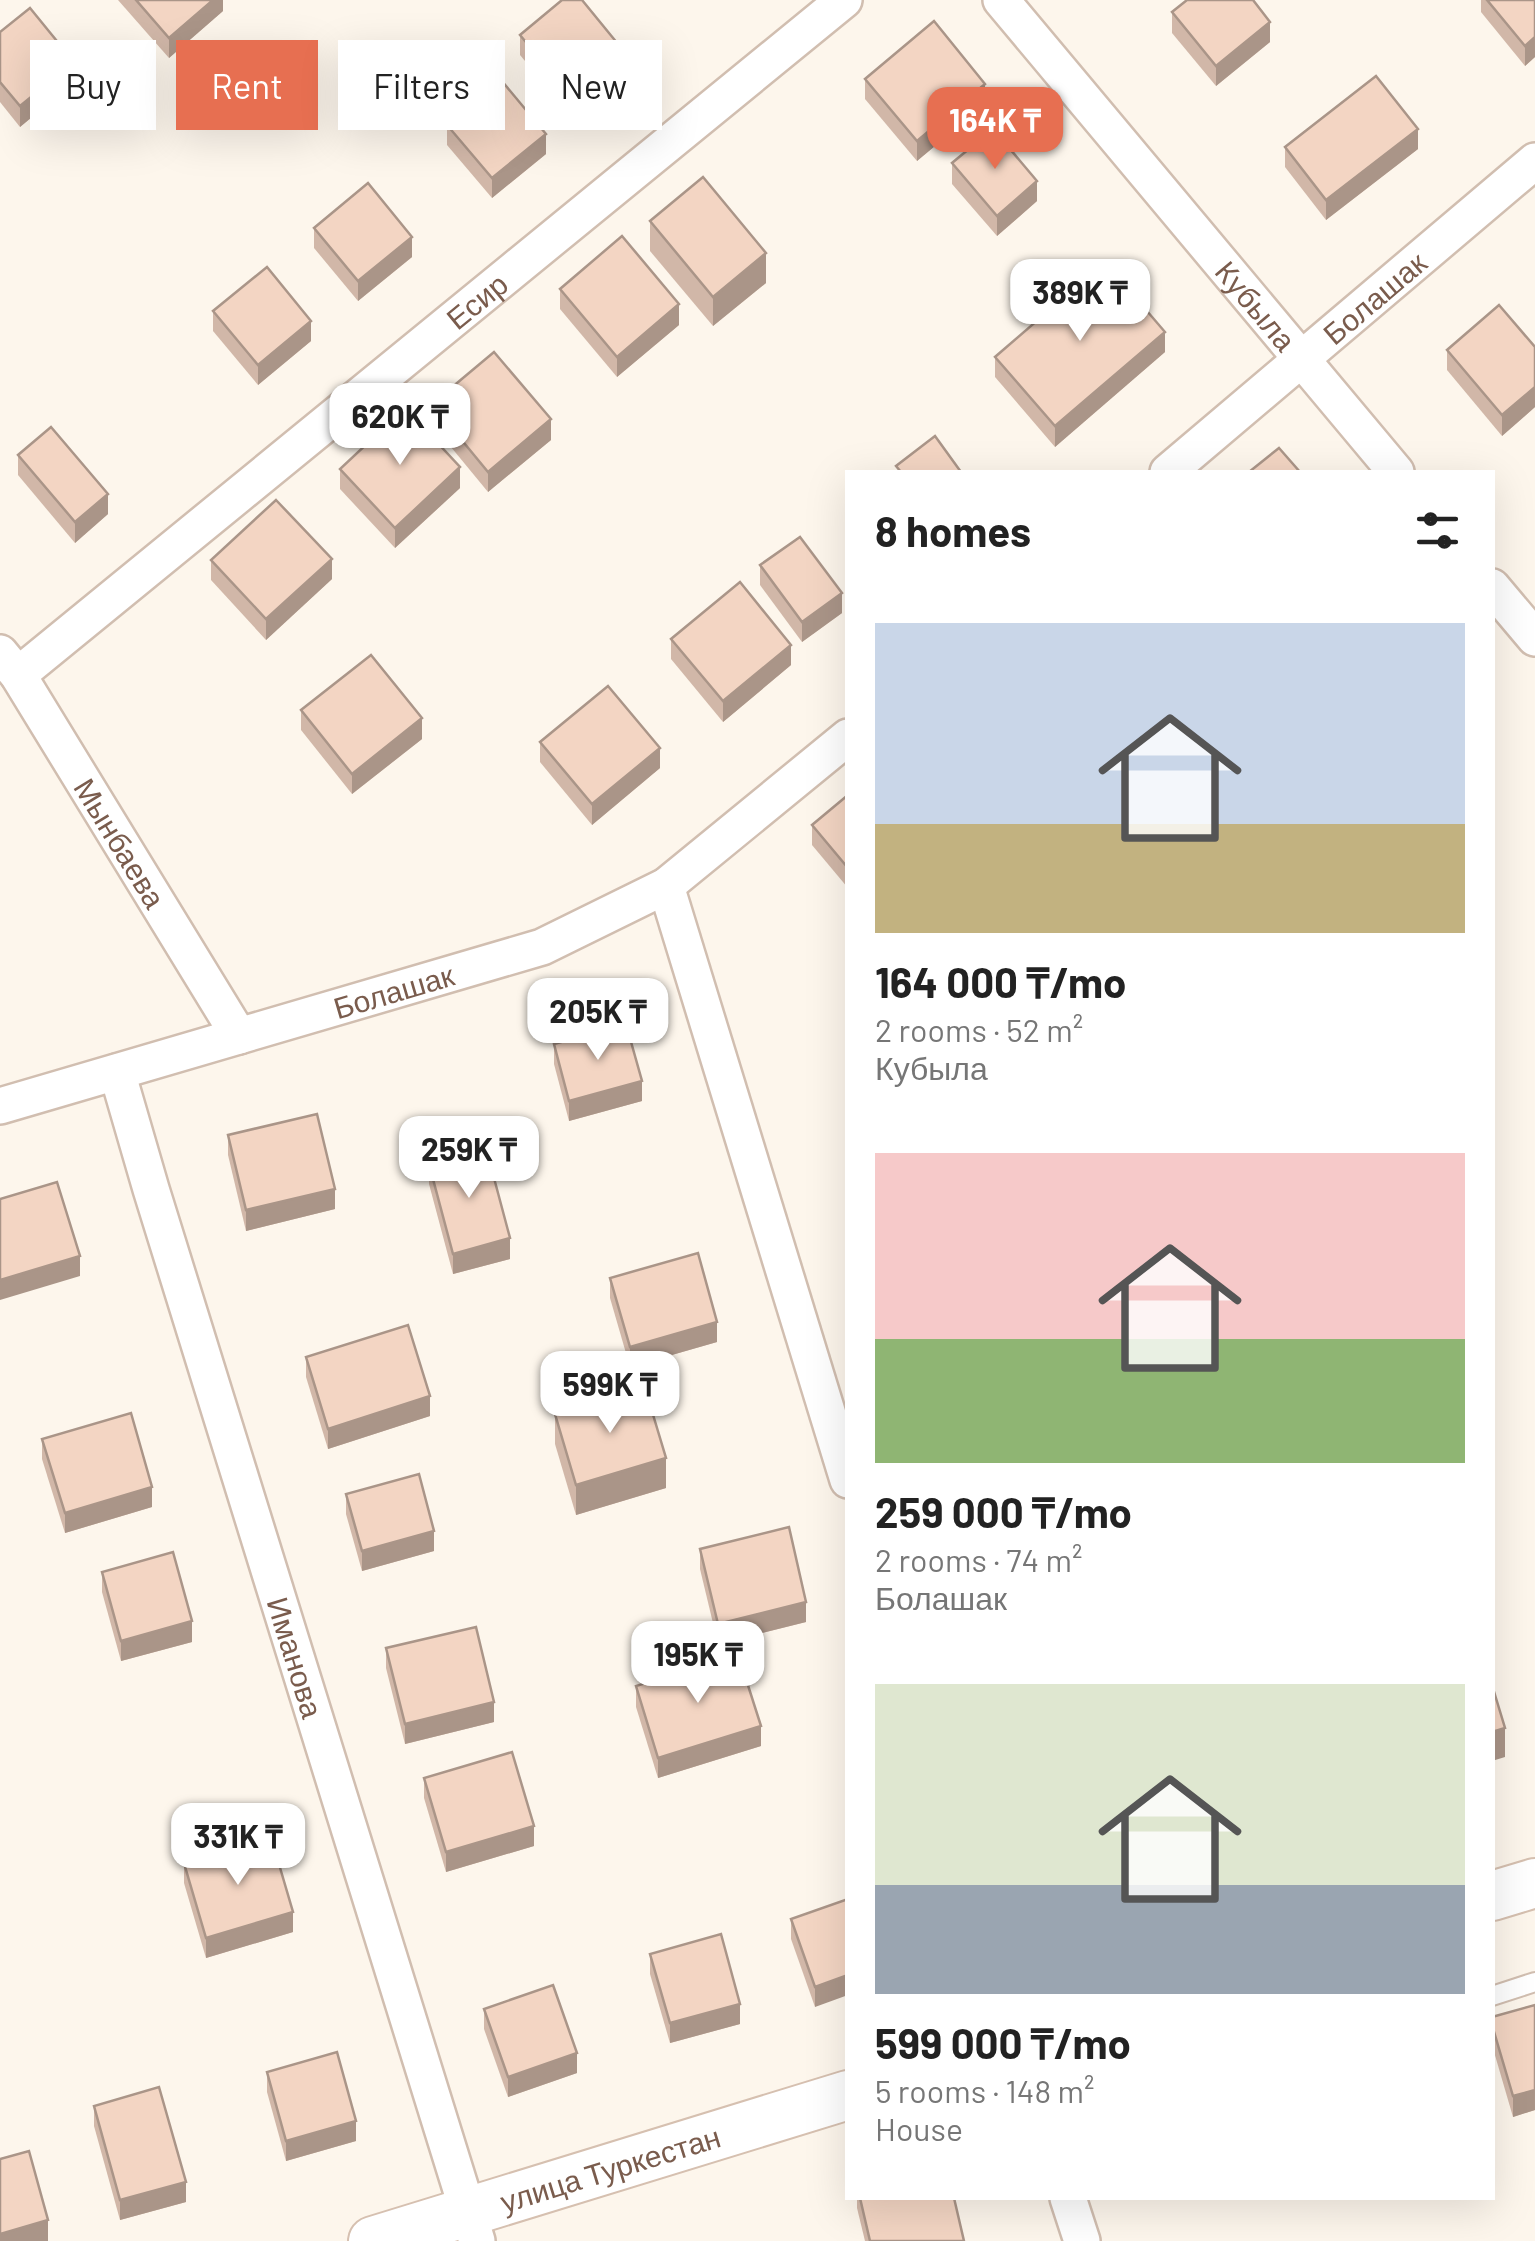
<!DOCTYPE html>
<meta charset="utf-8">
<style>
body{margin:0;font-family:Barlow,sans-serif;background:#f2f2f2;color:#222;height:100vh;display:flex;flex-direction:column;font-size:38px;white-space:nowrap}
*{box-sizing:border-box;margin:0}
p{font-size:32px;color:#767676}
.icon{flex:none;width:55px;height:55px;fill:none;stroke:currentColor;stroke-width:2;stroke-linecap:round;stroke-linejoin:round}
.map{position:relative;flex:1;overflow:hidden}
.sheet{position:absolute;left:845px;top:470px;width:650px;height:1730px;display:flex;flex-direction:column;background:#fff;border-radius:0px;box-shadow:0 10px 40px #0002}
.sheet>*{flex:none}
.banner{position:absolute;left:30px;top:40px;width:665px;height:90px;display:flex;gap:20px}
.price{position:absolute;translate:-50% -85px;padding:0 22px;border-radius:20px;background:#fff;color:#222;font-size:32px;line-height:65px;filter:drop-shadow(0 2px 5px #0008)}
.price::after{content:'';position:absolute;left:50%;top:60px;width:30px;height:22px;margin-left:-15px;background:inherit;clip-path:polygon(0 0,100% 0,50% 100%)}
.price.on{background:#e76f51;color:#fff}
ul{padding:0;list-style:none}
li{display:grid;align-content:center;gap:20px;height:530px;padding:0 30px}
li span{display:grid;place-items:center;height:310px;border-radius:0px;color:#555}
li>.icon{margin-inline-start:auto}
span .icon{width:180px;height:180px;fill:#fffc;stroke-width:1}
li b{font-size:42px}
h2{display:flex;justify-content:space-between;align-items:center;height:120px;padding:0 30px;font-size:42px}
.pill{padding:0 35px;border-radius:0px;background:#fff;box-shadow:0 10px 40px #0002;font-size:35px;line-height:90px}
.pill.on{background:#e76f51;color:#fff}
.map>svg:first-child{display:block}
</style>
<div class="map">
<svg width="1535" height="2241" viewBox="0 0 1535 2241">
<rect width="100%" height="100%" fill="#fdf6ec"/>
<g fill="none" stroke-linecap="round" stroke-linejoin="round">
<g stroke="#d1beb0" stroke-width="22">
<path id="lane" d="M1492,1996L1535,1982"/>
</g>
<g stroke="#d1beb0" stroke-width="40">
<g id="street">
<path id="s1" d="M1001,0L1396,472"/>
<path id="s2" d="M1168,472L1535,161"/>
<path d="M1492,587L1535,638"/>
<path id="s3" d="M0,653L18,675L239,1036"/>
<path id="s4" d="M18,675L844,0"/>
<path d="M666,886L848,1480"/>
<path id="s5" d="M117,1072L151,1189L477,2241"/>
<path id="s6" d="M0,1106L542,947L666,886L848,737"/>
<path d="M1068,2198L1082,2241"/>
</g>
</g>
<g stroke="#d6c0b0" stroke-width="52">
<g id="secondary">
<path d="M1492,1896L1535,1883"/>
<path id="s7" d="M373,2241L848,2095"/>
</g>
</g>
<use href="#lane" stroke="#fff" stroke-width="18"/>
<use href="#street" stroke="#fff" stroke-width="35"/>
<use href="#secondary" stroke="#fff" stroke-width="48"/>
</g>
<g fill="#d1b7a8">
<path d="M118,0H223V11L169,58Z"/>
<path d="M1481,0H1535V57L1525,66L1481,12Z"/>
<path d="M1172,12L1270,42L1216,86L1172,33Z"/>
<path d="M0,32L74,82L20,127L0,102Z"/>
<path d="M520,35L618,65L565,109L520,55Z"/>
<path d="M865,79L985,104L917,161L865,99Z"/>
<path d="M447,125L546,154L492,198L447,145Z"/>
<path d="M1285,147L1418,149L1326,220L1285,167Z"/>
<path d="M952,163L1037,201L997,236L952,184Z"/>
<path d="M650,221L766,283L713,326L650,251Z"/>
<path d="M314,228L412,257L358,301L314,248Z"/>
<path d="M560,289L679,325L617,377L560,309Z"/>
<path d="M213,311L311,341L258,385L213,331Z"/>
<path d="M1535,347V407L1502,436L1447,370V350Z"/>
<path d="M1165,352L1055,447L995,377V357Z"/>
<path d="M432,404L551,440L488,492L432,424Z"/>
<path d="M18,455L108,514L75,543L18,475Z"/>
<path d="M340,469L460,488L395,548L340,489Z"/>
<path d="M211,560L332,579L266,640L211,580Z"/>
<path d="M760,565L842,613L802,642L760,585Z"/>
<path d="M671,639L791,665L723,722L671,659Z"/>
<path d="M301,710L422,739L352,794L301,730Z"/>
<path d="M540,742L660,768L592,825L540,762Z"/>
<path d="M848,795V888L812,845V825Z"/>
<path d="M554,1044L642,1101L569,1121L554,1064Z"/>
<path d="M228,1135L335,1209L246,1231L228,1155Z"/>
<path d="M429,1164L510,1259L453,1274L429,1184Z"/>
<path d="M610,1278L717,1342L630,1367L610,1298Z"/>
<path d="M306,1357L430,1416L328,1449L306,1377Z"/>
<path d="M555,1414L666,1488L576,1515L555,1444Z"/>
<path d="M42,1439L152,1507L65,1533L42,1459Z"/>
<path d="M346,1494L434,1551L362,1571L346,1514Z"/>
<path d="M700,1549L806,1622L718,1644L700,1569Z"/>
<path d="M102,1572L192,1642L121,1661L102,1592Z"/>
<path d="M386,1648L494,1722L405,1744L386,1668Z"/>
<path d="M636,1686L761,1746L658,1778L636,1707Z"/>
<path d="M424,1778L534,1846L446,1872L424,1798Z"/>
<path d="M184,1863L293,1932L206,1958L184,1883Z"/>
<path d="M848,1899L815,2007L791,1939V1919Z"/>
<path d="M650,1954L740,2024L670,2043L650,1974Z"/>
<path d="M1535,2005V2110L1513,2117L1492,2045V2017Z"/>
<path d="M484,2009L577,2073L508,2097L484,2029Z"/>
<path d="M267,2072L356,2141L286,2161L267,2092Z"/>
<path d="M94,2106L186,2202L120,2220L94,2126Z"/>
<path d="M857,2198H954L964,2241H865L857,2208Z"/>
</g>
<g fill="#aa9588">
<path d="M213,0H223V11L169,58V38Z"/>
<path d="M1270,22V42L1216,86V66Z"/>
<path d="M1535,37V57L1525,66V46Z"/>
<path d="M618,44V65L565,109V89Z"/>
<path d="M74,62V82L20,127V106Z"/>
<path d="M985,84V104L917,161V141Z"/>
<path d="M1418,129V149L1326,220V200Z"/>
<path d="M546,134V154L492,198V178Z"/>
<path d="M1037,181V201L997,236V216Z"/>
<path d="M412,237V257L358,301V281Z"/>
<path d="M766,253V283L713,326V297Z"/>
<path d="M679,304V325L617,377V357Z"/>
<path d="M311,321V341L258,385V365Z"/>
<path d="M1165,332V352L1055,447V426Z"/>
<path d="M1535,387V407L1502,436V415Z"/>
<path d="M551,419V440L488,492V472Z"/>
<path d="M460,467V488L395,548V528Z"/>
<path d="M108,494V514L75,543V522Z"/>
<path d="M332,559V579L266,640V619Z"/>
<path d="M842,593V613L802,642V622Z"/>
<path d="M791,645V665L723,722V701Z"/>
<path d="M422,718V739L352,794V774Z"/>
<path d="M660,748V768L592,825V804Z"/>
<path d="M642,1081V1101L569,1121V1101Z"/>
<path d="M335,1189V1209L246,1231V1210Z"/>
<path d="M510,1238V1259L453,1274V1254Z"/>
<path d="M80,1256V1276L0,1300V1280Z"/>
<path d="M717,1322V1342L630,1367V1347Z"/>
<path d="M430,1396V1416L328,1449V1429Z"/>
<path d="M666,1458V1488L576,1515V1485Z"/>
<path d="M152,1487V1507L65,1533V1513Z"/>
<path d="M434,1531V1551L362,1571V1551Z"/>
<path d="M806,1602V1622L718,1644V1624Z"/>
<path d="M192,1621V1642L121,1661V1641Z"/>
<path d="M494,1702V1722L405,1744V1724Z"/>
<path d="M761,1726V1746L658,1778V1758Z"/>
<path d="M1505,1728V1757L1492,1761V1732Z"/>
<path d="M534,1826V1846L446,1872V1852Z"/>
<path d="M293,1912V1932L206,1958V1938Z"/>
<path d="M848,1975V1995L815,2007V1987Z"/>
<path d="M740,2004V2024L670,2043V2023Z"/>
<path d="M577,2053V2073L508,2097V2077Z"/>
<path d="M1535,2090V2110L1513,2117V2096Z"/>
<path d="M356,2121V2141L286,2161V2141Z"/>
<path d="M186,2182V2202L120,2220V2200Z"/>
<path d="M48,2220V2241H0V2234Z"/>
</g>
<g fill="#f3d5c3" stroke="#aa9588" stroke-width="2.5">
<path d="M136,0H213L169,38Z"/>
<path d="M562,0H582L618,44L565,89L520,35Z"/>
<path d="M1187,0H1253L1270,22L1216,66L1172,12Z"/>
<path d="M1487,0H1535V37L1525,46Z"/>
<path d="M30,8L74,62L20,106L0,82V32Z"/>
<path d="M934,21L985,84L917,141L865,79Z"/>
<path d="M1376,76L1418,129L1326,200L1285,147Z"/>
<path d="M501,80L546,134L492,178L447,125Z"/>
<path d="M993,129L1037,181L997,216L952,163Z"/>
<path d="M703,177L766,253L713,297L650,221Z"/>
<path d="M368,183L412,237L358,281L314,228Z"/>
<path d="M622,236L679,304L617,357L560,289Z"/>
<path d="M1105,262L1165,332L1055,426L995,357Z"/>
<path d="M267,267L311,321L258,365L213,311Z"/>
<path d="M1499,305L1535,347V387L1502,415L1447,350Z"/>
<path d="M494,352L551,419L488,472L432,404Z"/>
<path d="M405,408L460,467L395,528L340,469Z"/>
<path d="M51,427L108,494L75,522L18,455Z"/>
<path d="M935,436L961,472H901L896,466Z"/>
<path d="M1279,448L1300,472H1249Z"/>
<path d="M276,500L332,559L266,619L211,560Z"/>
<path d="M800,537L842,593L802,622L760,565Z"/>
<path d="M740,582L791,645L723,701L671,639Z"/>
<path d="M371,655L422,718L352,774L301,710Z"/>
<path d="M608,686L660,748L592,804L540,742Z"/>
<path d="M848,795V868L812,825Z"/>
<path d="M626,1024L642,1081L569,1101L554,1044Z"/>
<path d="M317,1114L335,1189L246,1210L228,1135Z"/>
<path d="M486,1148L510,1238L453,1254L429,1164Z"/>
<path d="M57,1182L80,1256L0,1280V1199Z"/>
<path d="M698,1253L717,1322L630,1347L610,1278Z"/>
<path d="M408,1325L430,1396L328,1429L306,1357Z"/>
<path d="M645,1388L666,1458L576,1485L555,1414Z"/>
<path d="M131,1413L152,1487L65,1513L42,1439Z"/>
<path d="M419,1474L434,1531L362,1551L346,1494Z"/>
<path d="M789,1527L806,1602L718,1624L700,1549Z"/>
<path d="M173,1552L192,1621L121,1641L102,1572Z"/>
<path d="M476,1627L494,1702L405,1724L386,1648Z"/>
<path d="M738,1654L761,1726L658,1758L636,1686Z"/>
<path d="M1492,1685L1505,1728L1492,1732Z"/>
<path d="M512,1752L534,1826L446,1852L424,1778Z"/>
<path d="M271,1837L293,1912L206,1938L184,1863Z"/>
<path d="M848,1899V1975L815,1987L791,1919Z"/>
<path d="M721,1934L740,2004L670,2023L650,1954Z"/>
<path d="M553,1985L577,2053L508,2077L484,2009Z"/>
<path d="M1535,2005V2090L1513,2096L1492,2025V2017Z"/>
<path d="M337,2052L356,2121L286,2141L267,2072Z"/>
<path d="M159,2087L186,2182L120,2200L94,2106Z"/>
<path d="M29,2151L48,2220L0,2234V2159Z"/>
<path d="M860,2198H954L964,2241H870Z"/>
</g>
<g text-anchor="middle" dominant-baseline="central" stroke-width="10" stroke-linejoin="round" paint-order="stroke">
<g font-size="30" fill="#7a5c4d" stroke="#fffaf3">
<text stroke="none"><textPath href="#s4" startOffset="592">Есир</textPath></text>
<text stroke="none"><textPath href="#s2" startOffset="270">Болашак</textPath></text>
<text stroke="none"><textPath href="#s1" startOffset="398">Кубыла</textPath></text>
<text stroke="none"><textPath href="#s3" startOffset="225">Мынбаева</textPath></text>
<text stroke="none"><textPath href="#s6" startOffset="410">Болашак</textPath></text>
<text stroke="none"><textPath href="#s5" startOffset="612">Иманова</textPath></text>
<text stroke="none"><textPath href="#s7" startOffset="248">улица Туркестан</textPath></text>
</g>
</g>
</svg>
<b class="price on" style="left:995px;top:172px">164K ₸</b>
<b class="price" style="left:1080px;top:344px">389K ₸</b>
<b class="price" style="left:400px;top:468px">620K ₸</b>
<b class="price" style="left:598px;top:1063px">205K ₸</b>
<b class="price" style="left:469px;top:1201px">259K ₸</b>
<b class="price" style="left:610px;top:1436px">599K ₸</b>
<b class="price" style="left:698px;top:1706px">195K ₸</b>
<b class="price" style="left:238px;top:1888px">331K ₸</b>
<div class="banner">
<a class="pill">Buy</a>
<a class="pill on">Rent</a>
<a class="pill">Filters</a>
<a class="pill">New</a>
</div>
<section class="sheet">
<h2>8 homes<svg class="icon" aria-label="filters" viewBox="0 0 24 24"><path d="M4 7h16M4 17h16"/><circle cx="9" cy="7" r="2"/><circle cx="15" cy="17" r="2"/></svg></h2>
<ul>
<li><span style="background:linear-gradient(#c9d6e8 65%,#c2b280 0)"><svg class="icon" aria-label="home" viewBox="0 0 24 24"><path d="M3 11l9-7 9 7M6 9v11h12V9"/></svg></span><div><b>164 000 ₸/mo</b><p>2 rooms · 52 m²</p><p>Кубыла</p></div></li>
<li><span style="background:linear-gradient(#f6c9c9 60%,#8fb573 0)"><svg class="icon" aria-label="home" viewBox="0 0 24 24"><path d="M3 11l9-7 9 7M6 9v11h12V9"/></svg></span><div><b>259 000 ₸/mo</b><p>2 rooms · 74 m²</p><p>Болашак</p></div></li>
<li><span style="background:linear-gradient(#dfe7d0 65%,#9aa5b1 0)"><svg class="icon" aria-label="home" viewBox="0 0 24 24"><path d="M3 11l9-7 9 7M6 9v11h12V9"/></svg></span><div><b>599 000 ₸/mo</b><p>5 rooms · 148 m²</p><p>House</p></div></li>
</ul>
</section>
</div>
